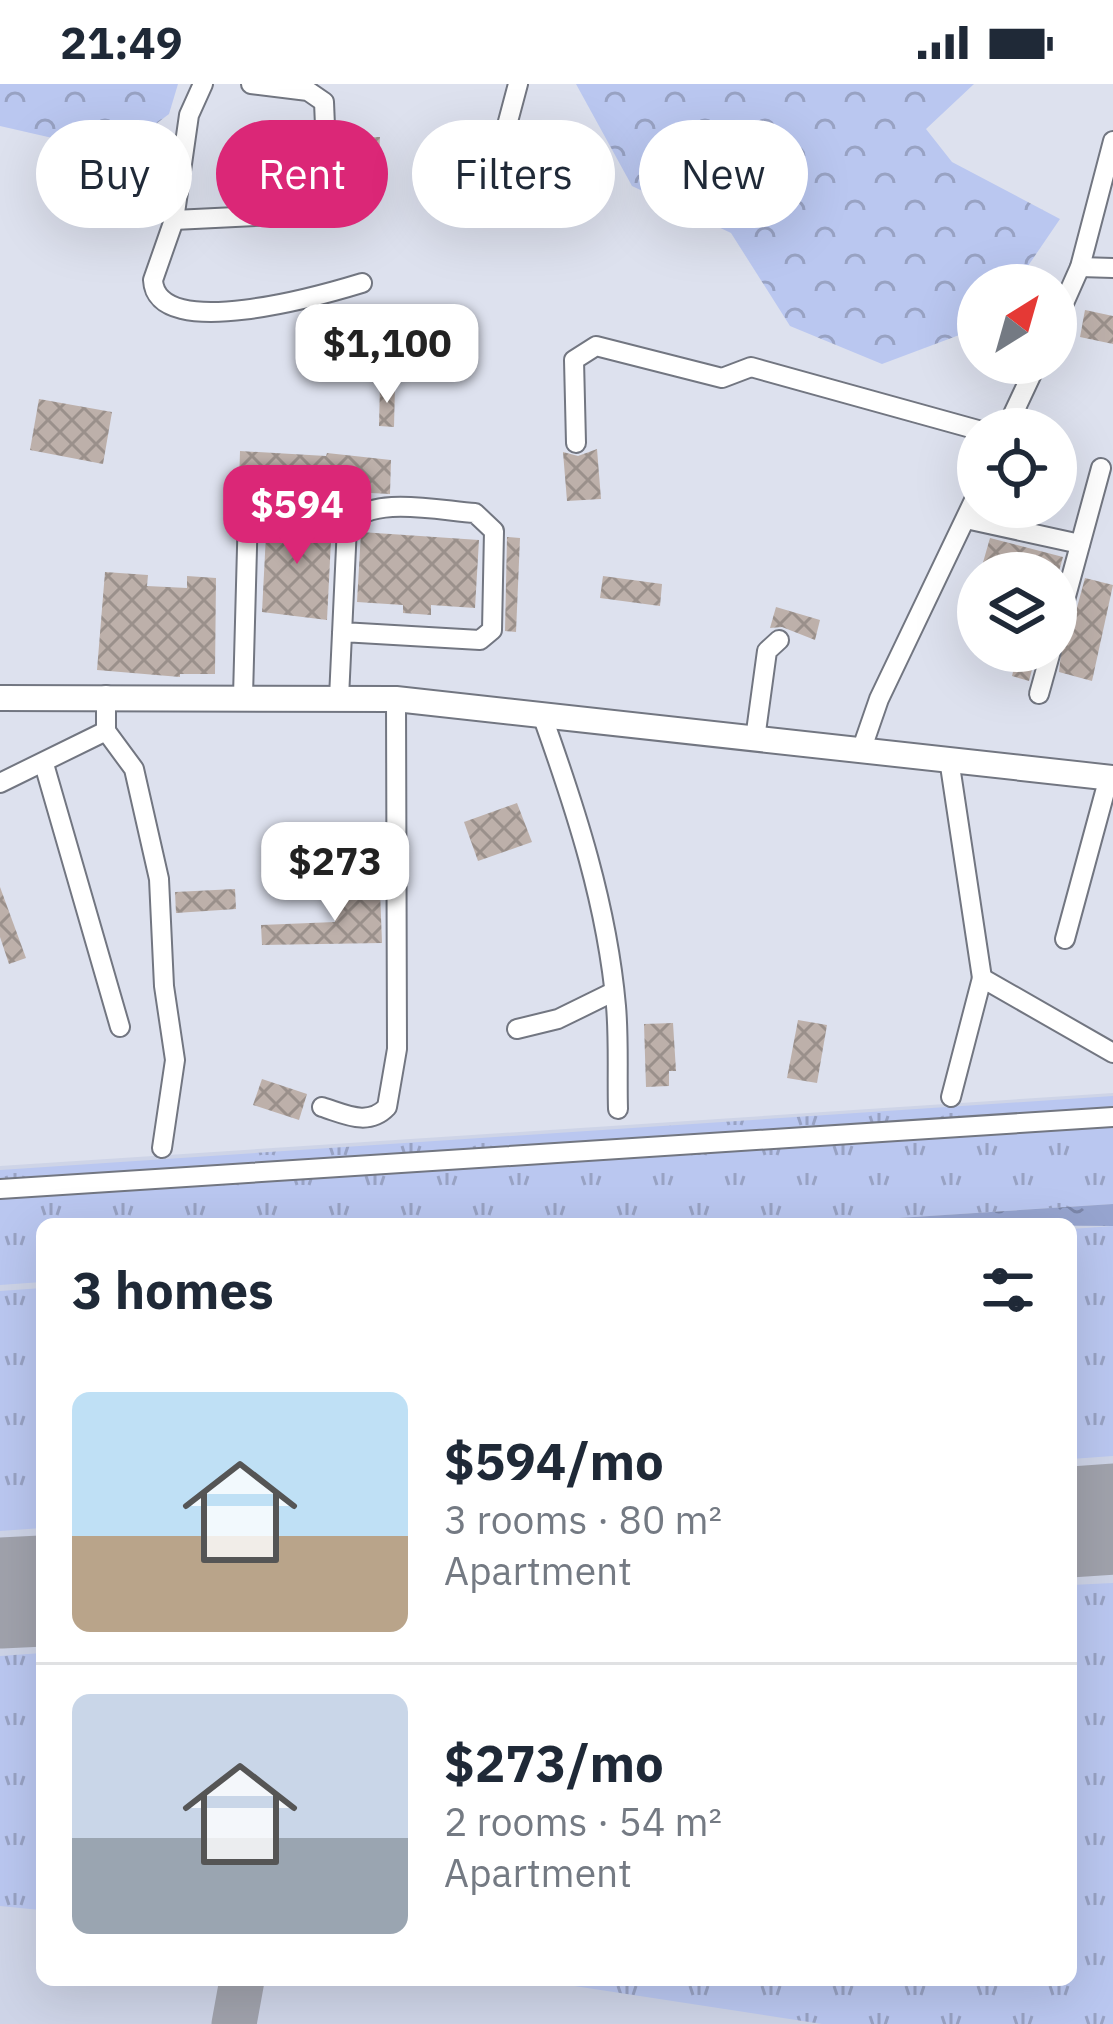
<!DOCTYPE html>
<meta charset="utf-8">
<style>
body{margin:0;font-family:"IBM Plex Sans",sans-serif;background:#f6f6f7;color:#1f2937;height:100vh;display:flex;flex-direction:column;font-size:45px;white-space:nowrap}
*{box-sizing:border-box;margin:0}
p{font-size:39px;color:#747a83}
.icon{flex:none;width:66px;height:66px;fill:none;stroke:currentColor;stroke-width:2;stroke-linecap:round;stroke-linejoin:round}
.map{position:relative;flex:1;overflow:hidden}
.details{position:absolute;left:36px;top:1134px;width:1041px;height:768px;display:flex;flex-direction:column;background:#fff;border-radius:18px;box-shadow:0 12px 48px #0002}
.details>*{flex:none}
.guide{position:absolute;left:36px;top:36px;width:1041px;height:108px;display:flex;gap:24px}
.needle{width:78px;rotate:37deg}
.tools{position:absolute;left:957px;top:180px;display:grid;gap:24px}
.tools a{display:grid;place-items:center;width:120px;height:120px;border-radius:50%;background:#fff;box-shadow:0 12px 48px #0002;font-size:60px}
.price{position:absolute;translate:-50% -102px;padding:0 27px;border-radius:24px;background:#fff;color:#222;font-size:39px;line-height:78px;filter:drop-shadow(0 3px 6px #0008)}
.price::after{content:'';position:absolute;left:50%;top:72px;width:36px;height:27px;margin-left:-18px;background:inherit;clip-path:polygon(0 0,100% 0,50% 100%)}
.price.current{background:#db2777;color:#fff}
ul{padding:0;list-style:none}
li{display:flex;align-items:center;gap:36px;height:300px;padding:0 36px}
li+li{border-top:3px solid #e0e1e3}
li span{display:grid;place-items:center;flex:none;width:336px;height:240px;border-radius:18px;color:#555}
li>.icon{margin-inline-start:auto}
span .icon{width:144px;height:144px;fill:#fffc;stroke-width:1}
li b{font-size:51px}
h2{display:flex;justify-content:space-between;align-items:center;height:144px;padding:0 36px;font-size:51px}
.pill{padding:0 42px;border-radius:54px;background:#fff;box-shadow:0 12px 48px #0002;font-size:42px;line-height:108px}
.pill.current{background:#db2777;color:#fff}
.status{display:flex;justify-content:space-between;align-items:center;height:84px;padding:0 60px;background:#fff;direction:ltr}
.status svg{height:33px;fill:currentColor}
.map>svg:first-child{display:block}
</style>
<div class="status"><b>21:49</b><svg viewBox="0 0 49 12"><path d="M0 12V9h3v3zM5 12V6h3v6zM10 12V3h3v9zM15 12V0h3v12zM26 1h20v11H26zM47 4h2v5h-2z"/></svg></div>
<div class="map">
<svg width="1113" height="1940" viewBox="0 0 1113 1940">
<defs>
<pattern id="grass-tufts" width="24" height="20" patternUnits="userSpaceOnUse" patternTransform="scale(3)"><rect width="24" height="20" fill="#bac7f0"/><path d="M3 7l-1-3M5 7V3M7 7l1-3M15 17l-1-3M17 17v-4M19 17l1-3" fill="none" stroke="#98a2c3"/></pattern>
<pattern id="forest-crowns" width="20" height="18" patternUnits="userSpaceOnUse" patternTransform="scale(3)"><rect width="20" height="18" fill="#bac7f0"/><path d="M2 6a3 3 0 1 1 6 0M12 15a3 3 0 1 1 6 0" fill="none" stroke="#98a2c3"/></pattern>
<pattern id="water-ripples" width="26" height="14" patternUnits="userSpaceOnUse" patternTransform="scale(3)"><rect width="26" height="14" fill="#96a4cf"/><path d="M2 4q2-2 4 0t4 0M15 11q2-2 4 0t4 0" fill="none" stroke="#7b86a9"/></pattern>
<pattern id="building-cross-hatch" width="8" height="8" patternUnits="userSpaceOnUse" patternTransform="scale(3)"><rect width="8" height="8" fill="#bdb0aa"/><path d="M0 0l8 8M0 8l8-8" fill="none" stroke="#9a908b"/></pattern>
</defs>
<rect width="100%" height="100%" fill="#dde1ee"/>
<path fill="#ced4e7" fill-rule="evenodd" d="M1113,1009V1940H0V1082ZM42,1140H1071V1896H42Z"/>
<g fill="url(#grass-tufts)">
<path d="M1113,1012V1120L806,1140H42V1198L0,1201V1086Z"/>
<path d="M1113,1142V1372L1071,1375V1145Z"/>
<path d="M42,1204V1444L0,1447V1207Z"/>
<path d="M1113,1499V1940H822L535,1896H1071V1501Z"/>
<path d="M42,1569V1826H40L0,1822V1572Z"/>
</g>
<g fill="url(#forest-crowns)">
<path d="M0,0H178L169,30L118,69L0,42Z"/>
<path d="M576,0H974L926,45L952,78L1060,135L1015,201H978V244L882,280L790,242L731,149L632,102Z"/>
</g>
<path fill="url(#water-ripples)" d="M1113,1120V1142L806,1140Z"/>
<g fill="none" stroke-linecap="round" stroke-linejoin="round">
<path stroke="#a0a2ac" stroke-width="45" d="M234,1940L242,1896"/>
<g stroke="#a0a2ac" stroke-width="111">
<path d="M1071,1438L1113,1435"/>
<path d="M0,1509L42,1507"/>
</g>
</g>
<g fill="url(#building-cross-hatch)">
<path d="M311,51L312,67L306,68L307,76L292,77L293,117L260,118L259,55Z"/>
<path d="M339,53H380L379,77H340Z"/>
<path d="M50,64L99,73L96,88L47,79Z"/>
<path d="M472,92L473,122L440,123L438,93Z"/>
<path d="M1085,226L1113,232V260L1080,253Z"/>
<path d="M380,300L395,301L394,343L379,342Z"/>
<path d="M39,315L112,328L103,380L30,366Z"/>
<path d="M597,365L601,415L567,417L563,368L578,372Z"/>
<path d="M240,367L326,372L327,369L391,376L390,410L239,402Z"/>
<path d="M267,431L332,436L327,536L262,528Z"/>
<path d="M361,448L479,456L475,524L431,521V531L403,529V521L357,518Z"/>
<path d="M507,453L520,454L516,548L505,547Z"/>
<path d="M990,454L1063,473L1056,498V489H1005L982,482Z"/>
<path d="M105,488L148,491L147,502L187,504V492L216,494L215,590H180V593L97,586Z"/>
<path d="M603,492L662,500L660,522L600,514Z"/>
<path d="M1085,494L1113,501L1092,597L1059,588L1062,560L1069,553Z"/>
<path d="M776,523L820,536L815,556L782,543L770,544Z"/>
<path d="M1018,567H1037L1029,597L1012,592Z"/>
<path d="M517,719L532,758L478,777L464,738Z"/>
<path d="M0,803L26,874L9,880L0,853Z"/>
<path d="M235,805L236,825L176,829L175,808Z"/>
<path d="M380,807L382,859L262,861L261,841L335,838L334,808Z"/>
<path d="M798,936L827,941L817,999L787,994Z"/>
<path d="M673,939L676,987H669V1002L646,1003L644,940Z"/>
<path d="M262,995L307,1010L299,1036L253,1021Z"/>
</g>
<g fill="none" stroke-linecap="round" stroke-linejoin="round">
<g stroke="#727681" stroke-width="22">
<g id="minor">
<path d="M203,0L189,31L174,136L153,196C156,260 326,210 362,199"/>
<path d="M498,75L518,0"/>
<path d="M174,136L297,130L314,126L328,114L324,18L308,7L251,0"/>
<path d="M1080,183L1113,184"/>
<path d="M1056,237L1080,183L1113,57"/>
<path d="M1006,345L1037,279"/>
<path d="M576,359L574,276L596,262L722,294L751,283L978,346"/>
<path d="M966,435L1080,460"/>
<path d="M1056,549L1101,384"/>
<path d="M1039,610L1051,567"/>
<path d="M106,611V647L134,685L159,795L164,902L175,976L162,1064"/>
<path d="M243,612L248,427"/>
<path d="M339,614L347,442C370,410 440,427 475,429L494,447L492,546L480,556L342,548"/>
<path d="M542,631C576,726 607,821 616,922C619,956 617,991 618,1025"/>
<path d="M755,655L767,567L779,556"/>
<path d="M861,667L879,615L978,408"/>
<path d="M949,675L982,894"/>
<path d="M44,680L120,943"/>
<path d="M0,699L106,647"/>
<path d="M1065,855L1109,693"/>
<path d="M517,945L558,935L613,908"/>
<path d="M951,1013L982,894L1113,969"/>
<path d="M322,1023C345,1030 368,1043 387,1023L397,965L396,615"/>
<path d="M0,1105L1113,1033"/>
</g>
</g>
<g stroke="#727681" stroke-width="28">
<path id="major" d="M0,614L396,615L1113,694"/>
</g>
<use href="#minor" stroke="#fff" stroke-width="18"/>
<use href="#major" stroke="#fff" stroke-width="24"/>
</g>
</svg>
<div class="tools">
<a><svg class="needle" viewBox="-14 -14 28 28"><path d="M0-13l5 13h-10z" fill="#e53935"/><path d="M0 13l5-13h-10z" fill="#747a83"/></svg></a>
<a><svg class="icon" aria-label="locate" viewBox="0 0 24 24"><circle cx="12" cy="12" r="6"/><path d="M12 2v4M12 18v4M2 12h4M18 12h4"/></svg></a>
<a><svg class="icon" aria-label="layers" viewBox="0 0 24 24"><path d="M12 4l9 5-9 5-9-5zM3 14l9 5 9-5"/></svg></a>
</div>
<b class="price" style="left:387px;top:322px">$1,100</b>
<b class="price current" style="left:297px;top:483px">$594</b>
<b class="price" style="left:335px;top:840px">$273</b>
<div class="guide">
<a class="pill">Buy</a>
<a class="pill current">Rent</a>
<a class="pill">Filters</a>
<a class="pill">New</a>
</div>
<section class="details">
<h2>3 homes<svg class="icon" aria-label="filters" viewBox="0 0 24 24"><path d="M4 7h16M4 17h16"/><circle cx="9" cy="7" r="2"/><circle cx="15" cy="17" r="2"/></svg></h2>
<ul>
<li><span style="background:linear-gradient(#bfe0f5 60%,#b9a48a 0)"><svg class="icon" aria-label="home" viewBox="0 0 24 24"><path d="M3 11l9-7 9 7M6 9v11h12V9"/></svg></span><div><b>$594/mo</b><p>3 rooms · 80 m²</p><p>Apartment</p></div></li>
<li><span style="background:linear-gradient(#c9d6e8 60%,#9aa5b1 0)"><svg class="icon" aria-label="home" viewBox="0 0 24 24"><path d="M3 11l9-7 9 7M6 9v11h12V9"/></svg></span><div><b>$273/mo</b><p>2 rooms · 54 m²</p><p>Apartment</p></div></li>
</ul>
</section>
</div>
